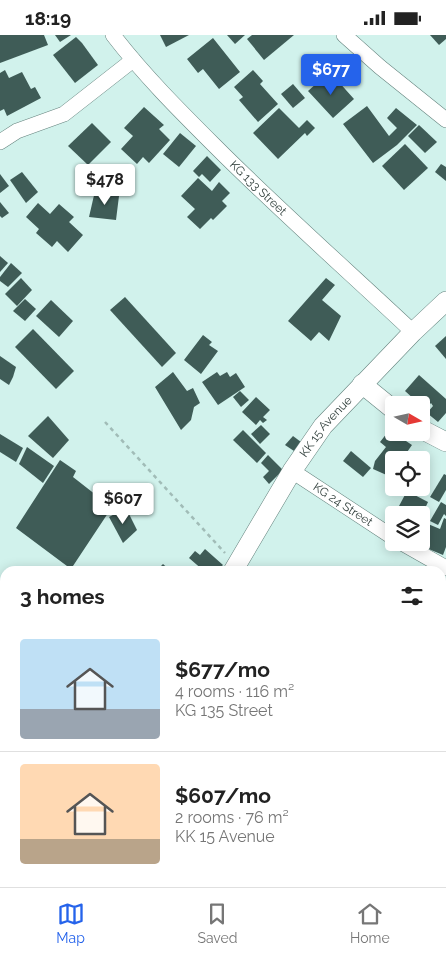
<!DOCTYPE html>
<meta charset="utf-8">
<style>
body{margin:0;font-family:Raleway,sans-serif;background:#f2f2f2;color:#222;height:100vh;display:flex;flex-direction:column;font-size:19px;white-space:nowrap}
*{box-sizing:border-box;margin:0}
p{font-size:16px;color:#767676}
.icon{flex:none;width:28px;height:28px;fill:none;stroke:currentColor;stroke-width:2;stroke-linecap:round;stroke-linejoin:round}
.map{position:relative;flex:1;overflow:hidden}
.panel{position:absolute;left:0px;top:531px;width:446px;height:321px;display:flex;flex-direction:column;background:#fff;border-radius:15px 15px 0 0;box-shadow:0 2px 12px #0003}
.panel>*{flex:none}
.needle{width:32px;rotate:99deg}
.controls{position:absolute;left:385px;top:361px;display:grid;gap:10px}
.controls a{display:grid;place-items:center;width:45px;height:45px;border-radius:5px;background:#fff;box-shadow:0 2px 12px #0003;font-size:25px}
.price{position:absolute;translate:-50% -42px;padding:0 11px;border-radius:5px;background:#fff;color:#222;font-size:16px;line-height:32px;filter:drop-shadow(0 1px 2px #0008)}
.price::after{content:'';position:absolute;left:50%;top:30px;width:15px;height:11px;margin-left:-8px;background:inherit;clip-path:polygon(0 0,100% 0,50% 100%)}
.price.on{background:#2563eb;color:#fff}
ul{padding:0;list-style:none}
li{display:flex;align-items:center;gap:15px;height:125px;padding:0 20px}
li+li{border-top:1px solid #e0e0e0}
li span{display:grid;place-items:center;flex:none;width:140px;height:100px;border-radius:5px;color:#555}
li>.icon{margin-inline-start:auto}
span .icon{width:60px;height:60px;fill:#fffc;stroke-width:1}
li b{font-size:21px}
h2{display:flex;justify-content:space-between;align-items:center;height:60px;padding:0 20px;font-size:21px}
.status{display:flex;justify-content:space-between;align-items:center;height:35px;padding:0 25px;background:#fff;direction:ltr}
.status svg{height:14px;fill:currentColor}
.menu{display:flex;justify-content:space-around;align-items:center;height:70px;border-top:1px solid #e0e0e0;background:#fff;font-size:14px;color:#767676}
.menu a{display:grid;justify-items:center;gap:2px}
.menu .on{color:#2563eb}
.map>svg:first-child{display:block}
</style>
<div class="status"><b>18:19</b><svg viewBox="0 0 49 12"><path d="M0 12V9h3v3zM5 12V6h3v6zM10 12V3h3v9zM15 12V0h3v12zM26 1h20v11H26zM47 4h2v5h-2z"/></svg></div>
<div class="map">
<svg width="446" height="852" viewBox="0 0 446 852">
<rect width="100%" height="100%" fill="#d1f2ec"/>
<path fill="#82e2d4" d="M0,827L5,833V848H17L21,852H0Z"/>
<g fill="#3f5c57">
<path d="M0,0H44L48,10L0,28Z"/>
<path d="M55,0H71L60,7Z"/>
<path d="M160,0H189L166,12Z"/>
<path d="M227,0H245L235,9Z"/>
<path d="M252,0H294L264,25L247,4Z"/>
<path d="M430,0H446V4L439,10Z"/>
<path d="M76,2L82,8L98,30L75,48L53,20Z"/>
<path d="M213,3L240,37L219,54L203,34L198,38L187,24Z"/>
<path d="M5,35L9,43L22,37L31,54L35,52L41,63L7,81L4,74L0,76V38Z"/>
<path d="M253,35L263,46L260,49L278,69L258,87L239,65L243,62L234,52Z"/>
<path d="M326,40L333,48L337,45L354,64L333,83L308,56Z"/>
<path d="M293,49L305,63L293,73L281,59Z"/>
<path d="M367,71L389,101L397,93L387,83L396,73L417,90L397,110L373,128L343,89Z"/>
<path d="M144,72L164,90L159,94L170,105L149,128L143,122L137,129L121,114L133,101L124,93Z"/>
<path d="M279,73L299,93L307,85L315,93L307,101L305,98L278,124L253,98Z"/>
<path d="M92,88L111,107L88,130L68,111Z"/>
<path d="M419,90L437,107L425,118L408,101Z"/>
<path d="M180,98L196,111L179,132L163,119Z"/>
<path d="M405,109L428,133L404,155L382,131Z"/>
<path d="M207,121L221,135L210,147L202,139L199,142L193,136Z"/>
<path d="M441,129L446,132V146L435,137Z"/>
<path d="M22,137L38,157L26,168L10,145Z"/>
<path d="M0,139L9,151L0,158Z"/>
<path d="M198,143L212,156L219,147L230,158L222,166L227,171L213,185L211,183L200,194L187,182L195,174L181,161Z"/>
<path d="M95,156L119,161L116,185L89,182Z"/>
<path d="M0,167L9,178L2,183L0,181Z"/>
<path d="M38,168L50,179L59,169L74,182L69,187L83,200L68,217L57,206L52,212L36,198L39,194L26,182Z"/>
<path d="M0,221L8,228L0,237Z"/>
<path d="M11,228L22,238L8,252L0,246V242Z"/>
<path d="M21,243L32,255L17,271L5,259Z"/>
<path d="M326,243L335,250L322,265L341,281L329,306L319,297L311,306L288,286Z"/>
<path d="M125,262L176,318L162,332L110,275Z"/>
<path d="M25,264L36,274L25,286L13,276Z"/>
<path d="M51,265L73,286L59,302L36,281Z"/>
<path d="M33,294L74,336L56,354L15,312Z"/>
<path d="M203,300L212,307L209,310L218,316L201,339L184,325Z"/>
<path d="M446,301V324L435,311Z"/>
<path d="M0,321L16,332L13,342L9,350L0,344Z"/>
<path d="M173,337L187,356L193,353L200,368L194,372L191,385L181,395L155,352Z"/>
<path d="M217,337L220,341L227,337L230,342L236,338L245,352L218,370L202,347Z"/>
<path d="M419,340L446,364V378L438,387L427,378L433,371L431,368L421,379V370H410L415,365L405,356Z"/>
<path d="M240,356L249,365L241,372L233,362Z"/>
<path d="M256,362L270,375L263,382L267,385L263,388L260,385L256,390L242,377Z"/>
<path d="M48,381L69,405L53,423L28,401Z"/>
<path d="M261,390L270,399L260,409L251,399Z"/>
<path d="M391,393L394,398L412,410L405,420L412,425H394V438L391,442L373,434L375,426L386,412L380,407Z"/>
<path d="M243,395L266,418L257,428L233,405Z"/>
<path d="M0,399L23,413L16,427L0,417Z"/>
<path d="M293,401L301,407L294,416L285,410Z"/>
<path d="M27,412L54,431L43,448L19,429Z"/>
<path d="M351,416L371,433L363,442L343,426Z"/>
<path d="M268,420L283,435L269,449L263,442L269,436L261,428Z"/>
<path d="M60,425L76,436L73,442L96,460L101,453L116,466L71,534L16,493Z"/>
<path d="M444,439L446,440V455L439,467L430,462Z"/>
<path d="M407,456L428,467L422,480H416L399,471Z"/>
<path d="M441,467L446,470V481L444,479L438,490L430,486Z"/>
<path d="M126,473L137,495L123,508L109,482Z"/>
<path d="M444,483L446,484V512L443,520L419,510L428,489L440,494Z"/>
<path d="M205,514L223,530L217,536H204L189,523L195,516L200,520Z"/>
<path d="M163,529L171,536H156Z"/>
<path d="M306,531L345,534L350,536H307Z"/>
<path d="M441,713L446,714V733L441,732Z"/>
</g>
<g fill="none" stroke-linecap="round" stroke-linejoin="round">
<g stroke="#65837e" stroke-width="16">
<g id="minor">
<path id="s1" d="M113,0C146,43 186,82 224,120C286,181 350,238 413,297"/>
<path d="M344,0L380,32L446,85"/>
<path d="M0,107L17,96L64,79L133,25"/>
<path id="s2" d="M292,436L394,503"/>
<path d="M402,508L446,533"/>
</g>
</g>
<g stroke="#65837e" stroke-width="20">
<g id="tertiary">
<path d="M362,349L394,375"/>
<path d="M421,394L446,407"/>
<path id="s3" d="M233,536L292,436L323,391L413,297L446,266"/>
<path d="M0,792L5,789"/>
</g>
</g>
<path stroke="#a1bcb7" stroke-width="2.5" stroke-dasharray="4 4" stroke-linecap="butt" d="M105,387L225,518"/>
<use href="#minor" stroke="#fff" stroke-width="15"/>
<use href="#tertiary" stroke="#fff" stroke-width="19"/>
</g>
<g text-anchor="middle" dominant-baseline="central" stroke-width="5" stroke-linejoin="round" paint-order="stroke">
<g font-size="12" fill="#32403d" stroke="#d1f2ec">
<text stroke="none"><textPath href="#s1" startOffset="211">KG 133 Street</textPath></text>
<text stroke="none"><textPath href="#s3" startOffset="172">KK 15 Avenue</textPath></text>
<text stroke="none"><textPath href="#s2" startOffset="61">KG 24 Street</textPath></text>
</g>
</g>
</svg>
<div class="controls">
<a><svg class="needle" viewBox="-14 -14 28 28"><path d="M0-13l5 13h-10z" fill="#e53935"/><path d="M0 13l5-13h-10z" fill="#767676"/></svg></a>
<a><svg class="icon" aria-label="locate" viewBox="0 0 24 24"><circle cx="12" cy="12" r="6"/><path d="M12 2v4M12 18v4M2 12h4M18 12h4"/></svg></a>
<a><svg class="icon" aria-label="layers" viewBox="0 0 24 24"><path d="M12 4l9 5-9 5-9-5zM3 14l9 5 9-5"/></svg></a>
</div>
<b class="price on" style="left:331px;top:61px">$677</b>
<b class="price" style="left:105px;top:171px">$478</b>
<b class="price" style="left:123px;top:490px">$607</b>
<section class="panel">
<h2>3 homes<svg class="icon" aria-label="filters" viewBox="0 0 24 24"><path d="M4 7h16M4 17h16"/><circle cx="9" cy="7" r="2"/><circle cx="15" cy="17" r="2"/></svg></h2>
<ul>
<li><span style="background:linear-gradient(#bfe0f5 70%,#9aa5b1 0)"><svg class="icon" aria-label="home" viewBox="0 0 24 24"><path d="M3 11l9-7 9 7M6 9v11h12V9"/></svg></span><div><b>$677/mo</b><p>4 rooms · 116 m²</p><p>KG 135 Street</p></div></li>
<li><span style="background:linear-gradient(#ffd9b3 75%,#b9a48a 0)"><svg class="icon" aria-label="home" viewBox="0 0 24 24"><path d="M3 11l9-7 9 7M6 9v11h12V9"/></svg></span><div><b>$607/mo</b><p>2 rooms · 76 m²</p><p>KK 15 Avenue</p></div></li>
</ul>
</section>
</div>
<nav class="menu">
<a class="on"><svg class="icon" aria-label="map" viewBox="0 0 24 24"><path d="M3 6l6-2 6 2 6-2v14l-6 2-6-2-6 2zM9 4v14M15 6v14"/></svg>Map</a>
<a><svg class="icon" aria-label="saved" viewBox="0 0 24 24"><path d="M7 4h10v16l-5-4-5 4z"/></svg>Saved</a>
<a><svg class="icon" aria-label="home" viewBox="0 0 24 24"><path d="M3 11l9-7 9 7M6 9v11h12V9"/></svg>Home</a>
</nav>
